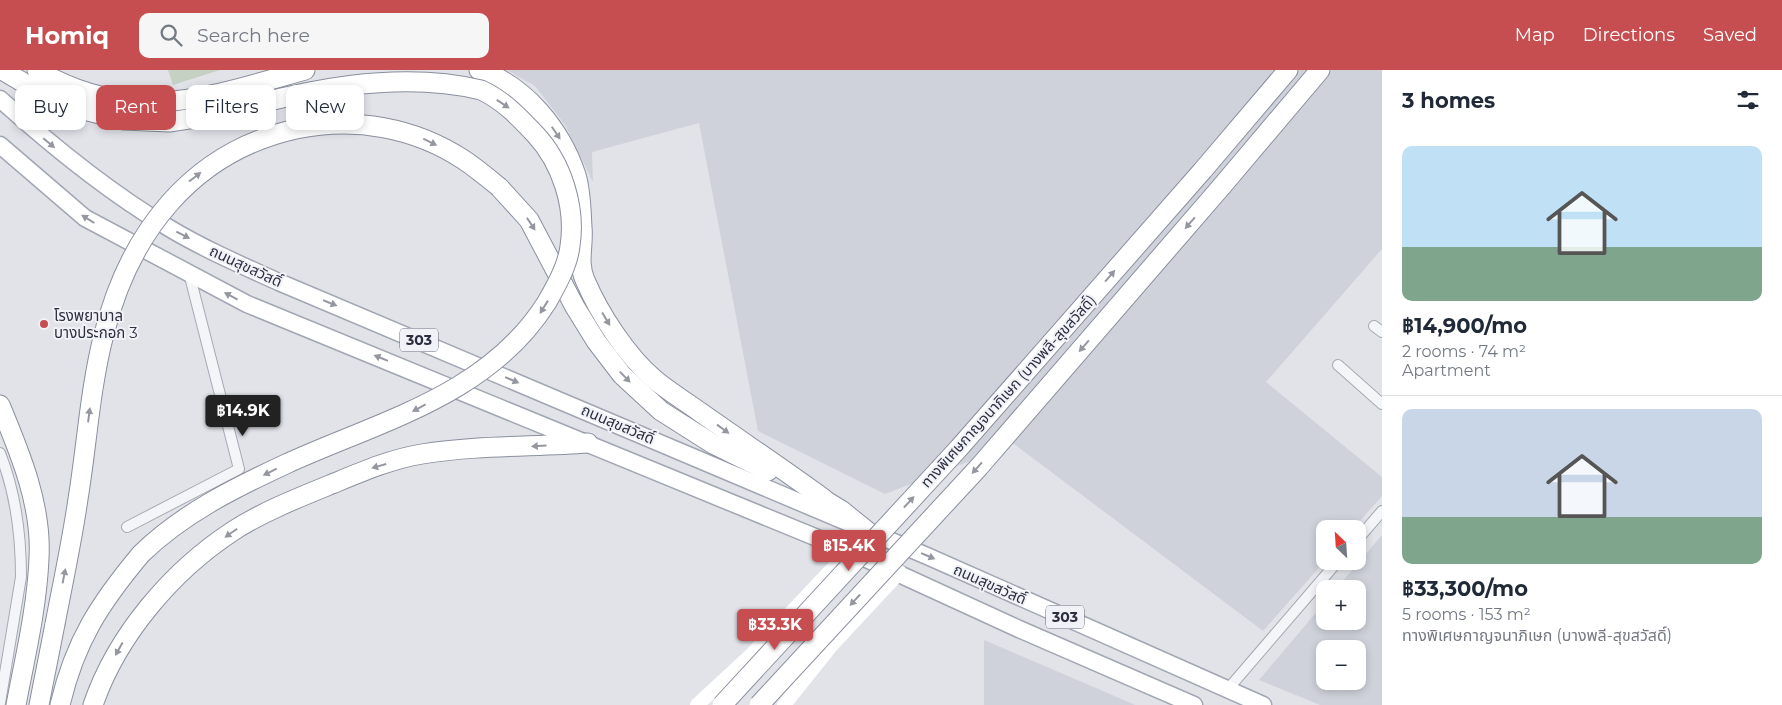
<!DOCTYPE html>
<meta charset="utf-8">
<style>
body{margin:0;font-family:Montserrat,"Noto Sans Thai",sans-serif;background:#f6f6f7;color:#1f2937;height:100vh;display:flex;flex-direction:column;font-size:19px;white-space:nowrap}
*{box-sizing:border-box;margin:0}
p{font-size:16px;color:#747a83}
.icon{flex:none;width:28px;height:28px;fill:none;stroke:currentColor;stroke-width:2;stroke-linecap:round;stroke-linejoin:round}
.map{position:relative;flex:1;overflow:hidden}
.side{display:flex;flex-direction:column;background:#fff;width:400px}
.side>*{flex:none}
.top-card{position:absolute;left:15px;top:15px;width:475px;height:45px;display:flex;gap:10px}
.needle{width:32px;rotate:335deg}
.fabs{position:absolute;left:1316px;top:450px;display:grid;gap:10px}
.fabs a{display:grid;place-items:center;width:50px;height:50px;border-radius:10px;background:#fff;box-shadow:0 2px 8px #0003;font-size:25px}
.price{position:absolute;translate:-50% -42px;padding:0 11px;border-radius:5px;background:#c64e50;color:#fff;font-size:16px;line-height:32px;filter:drop-shadow(0 1px 2px #0008)}
.price::after{content:'';position:absolute;left:50%;top:30px;width:15px;height:11px;margin-left:-8px;background:inherit;clip-path:polygon(0 0,100% 0,50% 100%)}
.price.on{background:#222;color:#fff}
ul{padding:0;list-style:none}
li{display:grid;align-content:center;gap:10px;height:265px;padding:0 20px}
li+li{border-top:1px solid #e0e1e3}
li span{display:grid;place-items:center;height:155px;border-radius:10px;color:#555}
li>.icon{margin-inline-start:auto}
span .icon{width:90px;height:90px;fill:#fffc;stroke-width:1}
li b{font-size:21px}
h2{display:flex;justify-content:space-between;align-items:center;height:60px;padding:0 20px;font-size:21px}
.chip{padding:0 18px;border-radius:10px;background:#fff;box-shadow:0 2px 8px #0003;font-size:18px;line-height:45px}
.chip.on{background:#c64e50;color:#fff}
header{display:flex;align-items:center;gap:30px;box-sizing:border-box;height:70px;padding:0 25px;background:#c64e50;color:#fff}
header strong{font-size:24px}
nav{display:flex;gap:28px;margin-inline-start:auto;font-size:18px}
.search{width:350px;height:45px;background:#f6f6f7;display:flex;align-items:center;gap:12px;box-sizing:border-box;padding:0 18px;border-radius:10px;color:#747a83;font-size:19px}
main{display:flex;flex:1;min-height:0}
.map>svg:first-child{display:block}
</style>
<header>
<strong>Homiq</strong>
<div class="search"><svg class="icon" aria-label="search" viewBox="0 0 24 24"><circle cx="10" cy="10" r="6"/><path d="M15 15l6 6"/></svg>Search here</div>
<nav><a>Map</a><a>Directions</a><a>Saved</a></nav>
</header>
<main>
<div class="map">
<svg width="1382" height="635" viewBox="0 0 1382 635">
<rect width="100%" height="100%" fill="#e1e3e9"/>
<g fill="#d0d2db" fill-rule="evenodd">
<path d="M507,0H1382V179L1266,312L1382,407V426L1353,459H1325V491L1263,561L1014,374L885,424L758,361L699,53L592,82L593,112L565,55L535,16Z"/>
<path d="M1382,465V635H1320L1259,610L1325,532V551H1358V519H1336ZM1325,579H1358V611H1325Z"/>
<path d="M984,570L1096,618L1135,635H984Z"/>
</g>
<path fill="#c5d2c3" d="M168,0H220L173,15Z"/>
<g fill="none" stroke-linecap="round" stroke-linejoin="round">
<g stroke="#a7a9b3" stroke-width="12">
<g id="street">
<path d="M1374,256L1382,262"/>
<path d="M1338,295L1382,334"/>
<path d="M0,383C16,423 21,464 21,507L0,633"/>
<path d="M127,457L239,399L189,203"/>
<path d="M1358,469L1382,441"/>
<path d="M1228,619L1338,491"/>
</g>
</g>
<g stroke="#a1a6b4" stroke-width="19">
<g id="primary">
<path d="M0,29C53,77 107,121 169,158C204,179 243,196 281,213L927,486L1263,635"/>
<path d="M0,75L85,148L247,234L849,481L1019,559L1194,635"/>
</g>
</g>
<g stroke="#8a8f9f" stroke-width="21">
<g id="highway">
<path d="M2,0L46,26L88,41L124,50L169,52L221,44"/>
<path d="M37,0C132,56 208,27 305,0"/>
<path d="M479,0C525,15 561,60 576,105C581,121 581,140 582,157C584,175 577,192 585,210C599,243 626,285 654,309C668,321 685,331 700,342C741,371 783,399 824,429"/>
<path d="M1203,100L1288,0"/>
<path d="M1222,116L1320,0"/>
<path d="M499,117L529,150L575,237L596,271L622,305L661,341L713,374L768,401"/>
<path d="M0,335C20,383 42,435 39,488C37,538 25,587 16,635"/>
<path d="M813,423L841,440L867,461"/>
<path d="M39,635L55,554"/>
<path d="M60,635C75,571 100,533 141,484"/>
<path d="M93,635C117,565 172,501 233,461C262,442 300,427 332,414C361,402 391,389 422,384C476,375 533,377 588,373"/>
</g>
</g>
<use href="#street" stroke="#f4f5f8" stroke-width="10"/>
<g stroke="#fff" stroke-width="14">
<path d="M697,635L750,586L849,481"/>
<path d="M784,635L832,575L900,502"/>
</g>
<use href="#primary" stroke="#fff" stroke-width="16"/>
<use href="#highway" stroke="#fff" stroke-width="19"/>
<g stroke="#8a8f9f" stroke-width="21" stroke-linecap="butt">
<g id="highway-bridge">
<path d="M141,484C182,444 234,418 286,394C380,351 489,325 547,232C556,216 568,195 570,176C576,137 562,93 535,64C519,47 503,30 481,20C397,0 303,20 221,44"/>
<path d="M55,554C63,512 72,471 78,429C87,374 90,318 104,264C129,164 191,82 296,59C354,47 414,57 464,90C476,98 488,108 499,117"/>
<path d="M722,635L959,378L1203,100"/>
<path d="M759,635L979,397L1222,116"/>
</g>
</g>
<use href="#highway-bridge" stroke="#fff" stroke-width="19"/>
</g>
<defs><path id="oneway-solid" d="M-6-.8H1V-3.2L6.5 0L1 3.2V.8H-6Z" transform="scale(1.25)"/></defs>
<g fill="#9597a0">
<use href="#oneway-solid" transform="translate(503 34) rotate(33)"/>
<use href="#oneway-solid" transform="translate(556 63) rotate(56)"/>
<use href="#oneway-solid" transform="translate(430 72) rotate(26)"/>
<use href="#oneway-solid" transform="translate(49 73) rotate(40)"/>
<use href="#oneway-solid" transform="translate(195 107) rotate(-37)"/>
<use href="#oneway-solid" transform="translate(88 149) rotate(-148)"/>
<use href="#oneway-solid" transform="translate(1190 153) rotate(131)"/>
<use href="#oneway-solid" transform="translate(531 154) rotate(57)"/>
<use href="#oneway-solid" transform="translate(183 165) rotate(27)"/>
<use href="#oneway-solid" transform="translate(1110 206) rotate(-49)"/>
<use href="#oneway-solid" transform="translate(231 226) rotate(-152)"/>
<use href="#oneway-solid" transform="translate(330 233) rotate(22)"/>
<use href="#oneway-solid" transform="translate(544 237) rotate(122)"/>
<use href="#oneway-solid" transform="translate(606 249) rotate(59)"/>
<use href="#oneway-solid" transform="translate(1084 276) rotate(131)"/>
<use href="#oneway-solid" transform="translate(381 288) rotate(-158)"/>
<use href="#oneway-solid" transform="translate(625 307) rotate(46)"/>
<use href="#oneway-solid" transform="translate(512 310) rotate(23)"/>
<use href="#oneway-solid" transform="translate(419 338) rotate(152)"/>
<use href="#oneway-solid" transform="translate(89 345) rotate(-83)"/>
<use href="#oneway-solid" transform="translate(723 359) rotate(36)"/>
<use href="#oneway-solid" transform="translate(539 376) rotate(176)"/>
<use href="#oneway-solid" transform="translate(379 396) rotate(164)"/>
<use href="#oneway-solid" transform="translate(977 398) rotate(132)"/>
<use href="#oneway-solid" transform="translate(270 402) rotate(154)"/>
<use href="#oneway-solid" transform="translate(909 432) rotate(-47)"/>
<use href="#oneway-solid" transform="translate(231 463) rotate(145)"/>
<use href="#oneway-solid" transform="translate(928 486) rotate(23)"/>
<use href="#oneway-solid" transform="translate(64 506) rotate(-79)"/>
<use href="#oneway-solid" transform="translate(855 530) rotate(133)"/>
<use href="#oneway-solid" transform="translate(119 579) rotate(119)"/>
</g>
<circle fill="#c64e50" stroke="#f1f2f7" stroke-width="2" cx="44" cy="254" r="5"/>
<g text-anchor="middle" dominant-baseline="central" stroke-width="4" stroke-linejoin="round" paint-order="stroke">
<g fill="#f1f2f7" stroke="#666a77" stroke-width="1">
<rect x="400" y="258.5" width="38" height="23" rx="4"/>
<rect x="1046" y="535.5" width="38" height="23" rx="4"/>
</g>
<g font-size="14" font-weight="bold" fill="#2b2f40">
<text x="419" y="270">303</text>
<text x="1065" y="547">303</text>
</g>
<g font-size="15" fill="#2b2f40" stroke="#f1f2f7">
<text transform="translate(246 196) rotate(25)">ถนนสุขสวัสดิ์</text>
<text transform="translate(1008 321) rotate(-48)">ทางพิเศษกาญจนาภิเษก (บางพลี-สุขสวัสดิ์)</text>
<text transform="translate(618 354) rotate(23)">ถนนสุขสวัสดิ์</text>
<text transform="translate(990 514) rotate(24)">ถนนสุขสวัสดิ์</text>
</g>
<g font-size="15" fill="#2b2f40" stroke="#f1f2f7" text-anchor="start">
<text x="54" y="245">โรงพยาบาล<tspan x="54" dy="17">บางประกอก 3</tspan></text>
</g>
</g>
</svg>
<div class="fabs">
<a><svg class="needle" viewBox="-14 -14 28 28"><path d="M0-13l5 13h-10z" fill="#e53935"/><path d="M0 13l5-13h-10z" fill="#747a83"/></svg></a>
<a>+</a>
<a>−</a>
</div>
<b class="price on" style="left:243px;top:367px">฿14.9K</b>
<b class="price" style="left:849px;top:502px">฿15.4K</b>
<b class="price" style="left:775px;top:581px">฿33.3K</b>
<div class="top-card">
<a class="chip">Buy</a>
<a class="chip on">Rent</a>
<a class="chip">Filters</a>
<a class="chip">New</a>
</div>
</div>
<section class="side">
<h2>3 homes<svg class="icon" aria-label="filters" viewBox="0 0 24 24"><path d="M4 7h16M4 17h16"/><circle cx="9" cy="7" r="2"/><circle cx="15" cy="17" r="2"/></svg></h2>
<ul>
<li><span style="background:linear-gradient(#bfe0f5 65%,#7fa58c 0)"><svg class="icon" aria-label="home" viewBox="0 0 24 24"><path d="M3 11l9-7 9 7M6 9v11h12V9"/></svg></span><div><b>฿14,900/mo</b><p>2 rooms · 74 m²</p><p>Apartment</p></div></li>
<li><span style="background:linear-gradient(#c9d6e8 70%,#7fa58c 0)"><svg class="icon" aria-label="home" viewBox="0 0 24 24"><path d="M3 11l9-7 9 7M6 9v11h12V9"/></svg></span><div><b>฿33,300/mo</b><p>5 rooms · 153 m²</p><p>ทางพิเศษกาญจนาภิเษก (บางพลี-สุขสวัสดิ์)</p></div></li>
</ul>
</section>
</main>
